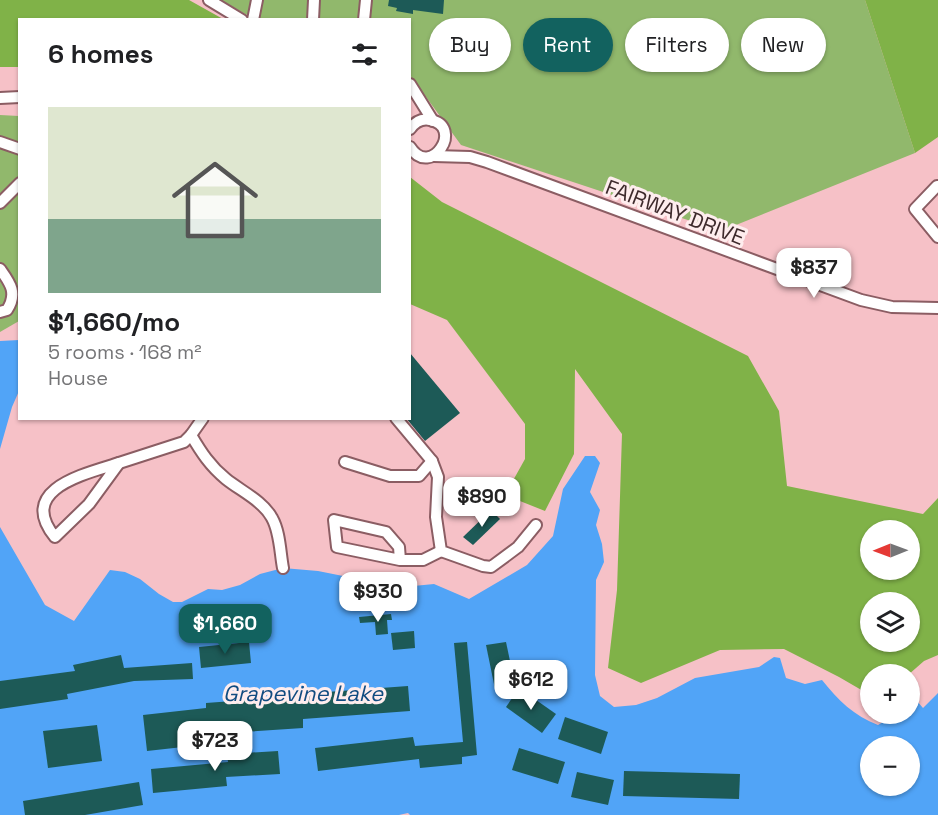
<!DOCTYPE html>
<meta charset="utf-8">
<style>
body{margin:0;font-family:"Space Grotesk",sans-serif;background:#f2f2f2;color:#202124;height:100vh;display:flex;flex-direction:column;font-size:22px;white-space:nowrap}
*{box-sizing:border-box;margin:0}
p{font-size:20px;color:#757577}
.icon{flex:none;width:33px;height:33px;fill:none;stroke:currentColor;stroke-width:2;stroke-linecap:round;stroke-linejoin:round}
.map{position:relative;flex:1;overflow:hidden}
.details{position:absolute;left:18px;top:18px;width:393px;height:402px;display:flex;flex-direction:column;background:#fff;border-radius:0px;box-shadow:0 2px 4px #0004}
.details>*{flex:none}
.hud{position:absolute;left:429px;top:18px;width:418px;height:54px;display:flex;gap:12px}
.needle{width:39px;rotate:269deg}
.controls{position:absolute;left:860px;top:520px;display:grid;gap:12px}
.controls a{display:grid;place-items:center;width:60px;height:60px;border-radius:50%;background:#fff;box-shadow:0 2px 4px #0004;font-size:30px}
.price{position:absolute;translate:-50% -51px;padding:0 14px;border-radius:12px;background:#fff;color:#222;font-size:20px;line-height:39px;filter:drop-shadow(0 2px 3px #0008)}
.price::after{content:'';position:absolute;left:50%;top:36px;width:18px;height:14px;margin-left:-9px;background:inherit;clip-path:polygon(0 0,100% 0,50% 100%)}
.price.current{background:#12625f;color:#fff}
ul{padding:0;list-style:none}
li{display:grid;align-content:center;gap:12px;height:318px;padding:0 30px}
li span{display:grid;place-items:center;height:186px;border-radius:0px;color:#555}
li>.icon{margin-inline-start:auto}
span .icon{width:108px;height:108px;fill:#fffc;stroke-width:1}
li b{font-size:26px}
h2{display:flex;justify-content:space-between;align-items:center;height:72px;padding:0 30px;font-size:26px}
.pill{padding:0 21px;border-radius:27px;background:#fff;box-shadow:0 2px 4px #0004;font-size:21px;line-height:54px}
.pill.current{background:#12625f;color:#fff}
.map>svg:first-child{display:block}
</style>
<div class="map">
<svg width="938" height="815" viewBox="0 0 938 815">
<rect width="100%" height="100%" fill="#f6c1c7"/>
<g fill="#91b86c">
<path d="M221,0H865L915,153L721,231L461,145L410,75V20L254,19Z"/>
<path d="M0,115L19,116V321L0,332Z"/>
</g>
<g fill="#80b248" fill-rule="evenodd">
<path d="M0,0H189L223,19L20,20L19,67H0Z"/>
<path d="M865,0H938V137L915,153Z"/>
<path d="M410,177L442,202L748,356L779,411L787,486L923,514L938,498V655L924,661L908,675H870V695L839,677L784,649L720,650L641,683L608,668L617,590L622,434L575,369L574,454L545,511L505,495L525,459V424L447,320L410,304ZM870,531H909V570H870ZM870,603H909V642H870Z"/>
</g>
<g fill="#51a4f7" fill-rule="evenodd">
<path d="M19,340V391L12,407L0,449V341Z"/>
<path d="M585,456H595L600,463L590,492L600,510L596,525L602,544L604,562L596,580L595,675L600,696L614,707L636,705L657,698L695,678L759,667L774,657L780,658L786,678L805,684L822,680C838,700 854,716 878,725L896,714H909V700H916L923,708L938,693V815H410L408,813L399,815H0V527L45,605L74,621L110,570L125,572L140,579L159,594L173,602H182L208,589L222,590L240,585L260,574L283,568L318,571L373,582L393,588L434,584L469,599L527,565L553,536L563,489ZM870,747H909V786H870Z"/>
</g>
<g fill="#1d5a57">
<path d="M389,0H444L443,14L413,10V14L396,11L397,8L388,6Z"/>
<path d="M410,353L460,413L425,441L406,418H410Z"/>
<path d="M491,510L500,519L473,545L463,537Z"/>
<path d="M391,614L392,620H387L388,634L376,635L375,622L360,623L359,617Z"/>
<path d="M414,631L415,648L393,650L391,633Z"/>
<path d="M249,642L251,663L201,668L199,647Z"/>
<path d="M467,642L477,755L462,757V764L420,768L419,759L318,771L315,748L413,737L415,746L463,742L454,643Z"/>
<path d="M506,642L515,685L495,689L486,645Z"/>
<path d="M121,655L124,668L192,663L193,679L134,681L67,694L68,699L0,709V681L75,671L73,665Z"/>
<path d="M408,686L410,711L303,719V728L199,735L201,745L147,751L143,715L206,708V703L313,695V693Z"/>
<path d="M519,688L556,714L542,733L506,707Z"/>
<path d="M565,717L608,732L601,754L558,739Z"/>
<path d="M97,725L102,761L48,768L43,731Z"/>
<path d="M519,748L565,762L558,784L512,770Z"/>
<path d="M278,751L280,774L226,777L227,786L153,793L151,769L228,762L227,754Z"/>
<path d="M624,771L740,774L739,799L623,796Z"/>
<path d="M577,772L614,780L608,805L571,797Z"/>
<path d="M139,782L143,805L85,815H25L23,801Z"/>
</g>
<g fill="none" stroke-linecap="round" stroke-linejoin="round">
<g stroke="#8b5d63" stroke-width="14">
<g id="minor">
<path d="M209,0L242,20"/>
<path d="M253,20L257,0"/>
<path d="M313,20L314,0"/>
<path d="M364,20L366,0"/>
<path d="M410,84L433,121"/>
<path d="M0,98L20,97"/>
<path d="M410,129C415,122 421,118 430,120C465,126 431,180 410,147"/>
<path d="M0,142L20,149"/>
<path d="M434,156L470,157L487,162L861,300L892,307L938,308"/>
<path d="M937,186L915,209L938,237"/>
<path d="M0,203L20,183"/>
<path d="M0,269C10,283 18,293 7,310L0,312"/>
<path d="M396,418L432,461L438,477L436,517L441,551L483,566L491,567L518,547L536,525"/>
<path d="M191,435C201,452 210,466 226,479C241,491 263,501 272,518C280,532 280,552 283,568"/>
<path d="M345,462L390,476H419L432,461"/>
<path d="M119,463L89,504L55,537C16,489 85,474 119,463Z"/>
<path d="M119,463L184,442L191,435L203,418"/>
<path d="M400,560L399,547L386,532L334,520L337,547L400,560H423L441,551"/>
</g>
</g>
<use href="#minor" stroke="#fff" stroke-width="10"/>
</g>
<g text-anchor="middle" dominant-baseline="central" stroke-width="6" stroke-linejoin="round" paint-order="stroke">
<g font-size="21" fill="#3e2a2c" stroke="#feedee">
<text transform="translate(675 212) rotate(21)">FAIRWAY DRIVE</text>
</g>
<g font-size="22" font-style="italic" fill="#114c81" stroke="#feedee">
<text x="303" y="693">Grapevine Lake</text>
</g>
</g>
</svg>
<div class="controls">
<a><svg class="needle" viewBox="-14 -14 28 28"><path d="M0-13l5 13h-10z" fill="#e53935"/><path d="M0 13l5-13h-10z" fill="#757577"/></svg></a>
<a><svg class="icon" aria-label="layers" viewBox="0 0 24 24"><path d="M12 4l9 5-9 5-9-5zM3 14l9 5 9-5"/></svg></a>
<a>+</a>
<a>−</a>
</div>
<b class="price" style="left:814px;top:299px">$837</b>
<b class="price" style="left:482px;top:528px">$890</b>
<b class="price" style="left:378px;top:623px">$930</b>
<b class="price current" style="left:225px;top:655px">$1,660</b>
<b class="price" style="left:531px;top:711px">$612</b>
<b class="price" style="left:215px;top:772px">$723</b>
<div class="hud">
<a class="pill">Buy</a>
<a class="pill current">Rent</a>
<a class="pill">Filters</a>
<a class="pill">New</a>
</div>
<section class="details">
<h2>6 homes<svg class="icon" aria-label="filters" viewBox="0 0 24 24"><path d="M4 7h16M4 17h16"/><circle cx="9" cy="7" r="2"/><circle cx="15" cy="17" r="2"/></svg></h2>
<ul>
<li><span style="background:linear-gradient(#dfe7d0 60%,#7fa58c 0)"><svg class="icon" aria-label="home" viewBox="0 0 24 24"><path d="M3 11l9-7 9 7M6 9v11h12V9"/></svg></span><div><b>$1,660/mo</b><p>5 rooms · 168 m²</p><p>House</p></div></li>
</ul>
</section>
</div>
